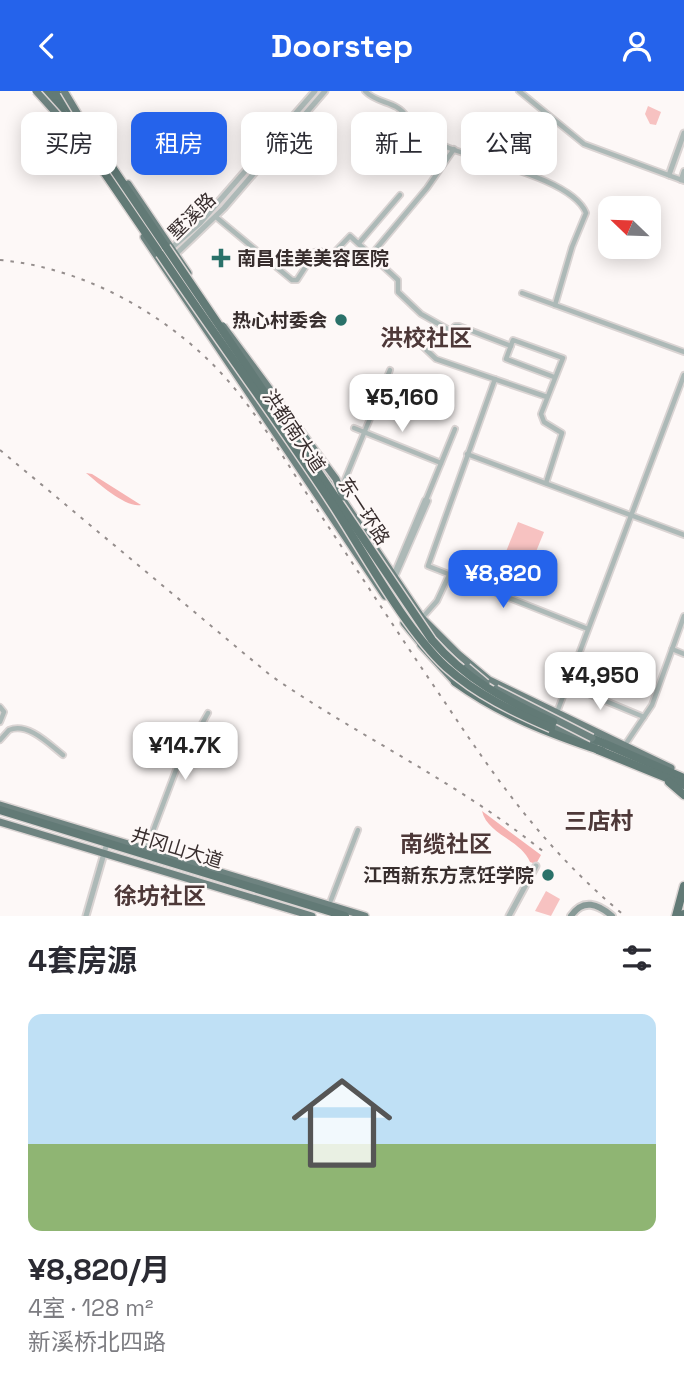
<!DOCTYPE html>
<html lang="zh">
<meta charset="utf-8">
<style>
body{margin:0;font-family:"Space Grotesk","Noto Sans SC",sans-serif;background:#f7f7f7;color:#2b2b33;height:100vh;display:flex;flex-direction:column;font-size:26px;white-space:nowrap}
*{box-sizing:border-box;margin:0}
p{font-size:23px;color:#7c7c81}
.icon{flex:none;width:38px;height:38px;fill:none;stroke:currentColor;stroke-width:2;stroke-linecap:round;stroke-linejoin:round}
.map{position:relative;height:825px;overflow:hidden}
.details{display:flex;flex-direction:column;background:#fff;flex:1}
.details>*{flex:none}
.top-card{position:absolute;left:21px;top:21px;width:642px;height:63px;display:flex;gap:14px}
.needle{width:46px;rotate:293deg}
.controls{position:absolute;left:598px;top:105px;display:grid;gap:14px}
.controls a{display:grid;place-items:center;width:63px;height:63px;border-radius:14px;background:#fff;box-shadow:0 4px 18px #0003;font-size:35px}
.price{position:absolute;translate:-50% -60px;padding:0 16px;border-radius:14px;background:#fff;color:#222;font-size:23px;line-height:46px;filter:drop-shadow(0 2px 4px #0008)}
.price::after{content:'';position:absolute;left:50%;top:42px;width:21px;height:16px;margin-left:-10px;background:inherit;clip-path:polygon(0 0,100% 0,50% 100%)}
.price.active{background:#2563eb;color:#fff}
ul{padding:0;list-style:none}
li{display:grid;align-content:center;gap:14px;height:371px;padding:0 28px}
li span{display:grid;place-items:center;height:217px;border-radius:14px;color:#555}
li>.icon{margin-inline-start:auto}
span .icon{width:126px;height:126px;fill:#fffc;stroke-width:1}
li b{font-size:30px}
h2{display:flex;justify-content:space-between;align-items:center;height:84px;padding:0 28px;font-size:30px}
.tag{padding:0 24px;border-radius:14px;background:#fff;box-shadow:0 4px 18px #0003;font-size:24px;line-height:63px}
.tag.active{background:#2563eb;color:#fff}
header{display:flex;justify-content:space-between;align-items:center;height:91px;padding:0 28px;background:#2563eb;color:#fff;font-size:32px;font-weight:800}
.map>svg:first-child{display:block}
</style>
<header><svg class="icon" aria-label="back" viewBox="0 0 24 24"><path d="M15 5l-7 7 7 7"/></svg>Doorstep<svg class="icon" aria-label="person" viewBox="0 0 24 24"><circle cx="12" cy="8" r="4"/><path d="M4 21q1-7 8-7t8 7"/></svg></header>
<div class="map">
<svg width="684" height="825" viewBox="0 0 684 825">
<rect width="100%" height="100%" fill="#fdf8f7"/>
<g fill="#f7c2c1">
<path d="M648,15L661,21L656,34L650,33L645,23Z"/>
<path d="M518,431L544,441L531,473L505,463Z"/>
<path d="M546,800L560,808L551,825L535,820Z"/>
</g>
<g fill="#f6b3b2">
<path d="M86,382L92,383L141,414C126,417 99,393 86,382Z"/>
<path d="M482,720L541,764L536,773L530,771C521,749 487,743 482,720Z"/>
</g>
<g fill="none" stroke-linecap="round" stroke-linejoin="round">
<g stroke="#dad4d3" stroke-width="8">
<g id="minor">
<path d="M365,0C377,13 397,10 406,25C419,34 434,51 449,57C481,70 573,88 586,122L572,156L555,214"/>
<path d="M519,0L584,53L684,90"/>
<path d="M681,89L684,80"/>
<path d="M216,126L292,189H297L315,161L320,160L330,166L350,145L398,189V201L421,223L451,240L455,235H459L511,255"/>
<path d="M359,152L400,104"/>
<path d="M371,164L427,97L454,58"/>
<path d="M522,202L684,261"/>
<path d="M416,249L436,268L547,306"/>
<path d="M495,288L428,475L588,538"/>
<path d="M354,337L441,372"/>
<path d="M467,363L684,444"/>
<path d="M546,392L562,342L544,331L541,323L563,267L513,249L506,268L554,286"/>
<path d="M341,398L390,279"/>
<path d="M426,409L455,338"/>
<path d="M394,483L425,409L428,410L395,486"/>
<path d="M422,527L437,510L449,484"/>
<path d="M672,558L684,563"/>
<path d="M567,594L644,626"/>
<path d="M0,616L4,621L0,631"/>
<path d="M556,624L684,284"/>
<path d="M0,649L9,639C28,631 49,653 63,664"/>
<path d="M625,654L652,614L684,525"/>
<path d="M148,753L176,679L208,622"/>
<path d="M331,809L358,739"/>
</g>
</g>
<g stroke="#dad4d3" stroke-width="9">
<g id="tertiary">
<path d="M669,84L684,42"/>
<path d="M169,159L200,132L315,0"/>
<path d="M175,164L224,117L325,0"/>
<path d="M86,825L107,752"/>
<path d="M509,825L536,775"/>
</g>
</g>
<g stroke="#dad4d3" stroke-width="10">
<path id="secondary" d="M571,825C583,807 598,813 612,825"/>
</g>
<g stroke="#dad4d3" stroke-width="10">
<g id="primary">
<path d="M128,93L188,182"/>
<path d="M144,146L385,505"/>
<path d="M300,345L422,527L458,563L489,589L671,677"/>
<path d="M404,532L423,555"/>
<path d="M421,554L455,591"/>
<path d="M547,633L594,654"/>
<path d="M0,714L365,825"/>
<path d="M0,731L312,825"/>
</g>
</g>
<g stroke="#dad4d3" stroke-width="11">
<g id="trunk">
<path d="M47,0L80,46"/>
<path d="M55,0L91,45L166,156"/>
<path d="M87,56L160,163"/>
<path d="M455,591C501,624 548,642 602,660"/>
<path d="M587,645L684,687"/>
<path d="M598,659L684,694"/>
<path d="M669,691L684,704"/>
<path d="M0,719L345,825"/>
<path d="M676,825L684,795"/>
<path d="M684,825V823"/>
</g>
</g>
<use href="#minor" stroke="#adb9b7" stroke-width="4.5"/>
<use href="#tertiary" stroke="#adb9b7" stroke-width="5"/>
<use href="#secondary" stroke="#889a97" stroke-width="6"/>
<use href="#primary" stroke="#6e8380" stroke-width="7"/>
<use href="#trunk" stroke="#627a76" stroke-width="8"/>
<g stroke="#958e8d" stroke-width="2" stroke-dasharray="3.5 7" stroke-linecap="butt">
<path d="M0,169C75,176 148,213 203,264C249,306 282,365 316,417C358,480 399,544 442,607C498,691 546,760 625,825"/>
<path d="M0,359L270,584C359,646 460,692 545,762"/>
</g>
<g stroke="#dad4d3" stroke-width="10" stroke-linecap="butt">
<g id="primary-bridge">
<path d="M36,0L92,62"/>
<path d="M64,0L91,45"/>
<path d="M223,235L336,388L343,406"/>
<path d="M467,576L486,592"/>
<path d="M496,598L592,647"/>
</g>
</g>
<g stroke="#dad4d3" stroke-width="11" stroke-linecap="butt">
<g id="trunk-bridge">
<path d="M166,156L432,549C465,588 507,610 553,631"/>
<path d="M160,163C216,246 276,327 331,411C363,460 405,538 446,576C477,604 514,621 551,637"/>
</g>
</g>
<use href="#primary-bridge" stroke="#6e8380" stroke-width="7"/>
<use href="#trunk-bridge" stroke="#627a76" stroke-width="8"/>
</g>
<g fill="#2a7169" stroke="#fdf8f7" stroke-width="2.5">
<path d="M217.5 156.5h7v7h7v7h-7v7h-7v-7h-7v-7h7z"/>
<circle cx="341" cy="229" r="7"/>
<circle cx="548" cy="784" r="7"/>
</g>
<g text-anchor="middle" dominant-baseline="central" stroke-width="5" stroke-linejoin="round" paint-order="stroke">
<g font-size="19" fill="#382e2e" stroke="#fdf8f7">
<text transform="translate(192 125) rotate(-44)">墅溪路</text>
<text transform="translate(294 340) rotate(56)">洪都南大道</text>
<text transform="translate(364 420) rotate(57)">东一环路</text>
<text transform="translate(177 757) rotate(17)">井冈山大道</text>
</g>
<g font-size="19" font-weight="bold" fill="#382e2e" stroke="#fdf8f7" text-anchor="end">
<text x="237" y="167" text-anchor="start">南昌佳美美容医院</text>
<text x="327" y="229">热心村委会</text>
<text x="534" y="784">江西新东方烹饪学院</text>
</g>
<g font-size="23" font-weight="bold" fill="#4d3838" stroke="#fdf8f7">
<text x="426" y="247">洪校社区</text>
<text x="599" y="730">三店村</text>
<text x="446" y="753">南缆社区</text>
<text x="160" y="805">徐坊社区</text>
</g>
</g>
</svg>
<div class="controls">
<a><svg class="needle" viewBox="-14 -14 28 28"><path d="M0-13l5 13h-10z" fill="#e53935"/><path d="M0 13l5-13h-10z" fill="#7c7c81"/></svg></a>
</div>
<b class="price" style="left:402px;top:343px">¥5,160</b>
<b class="price active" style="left:503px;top:519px">¥8,820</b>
<b class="price" style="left:600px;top:621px">¥4,950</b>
<b class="price" style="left:185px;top:691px">¥14.7K</b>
<div class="top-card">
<a class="tag">买房</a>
<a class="tag active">租房</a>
<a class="tag">筛选</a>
<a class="tag">新上</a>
<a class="tag">公寓</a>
</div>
</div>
<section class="details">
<h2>4套房源<svg class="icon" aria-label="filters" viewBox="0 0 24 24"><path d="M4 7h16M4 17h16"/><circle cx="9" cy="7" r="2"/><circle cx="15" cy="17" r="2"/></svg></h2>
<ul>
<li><span style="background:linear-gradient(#bfe0f5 60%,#8fb573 0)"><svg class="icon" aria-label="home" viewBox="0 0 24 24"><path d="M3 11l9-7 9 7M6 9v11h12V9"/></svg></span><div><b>¥8,820/月</b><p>4室 · 128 m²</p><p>新溪桥北四路</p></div></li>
</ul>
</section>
